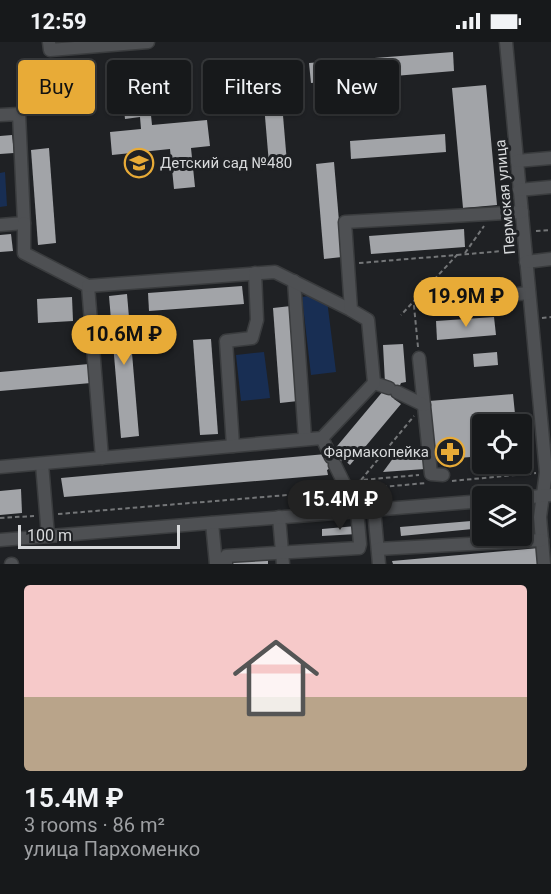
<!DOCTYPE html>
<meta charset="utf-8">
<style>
body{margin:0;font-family:Roboto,sans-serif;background:#202224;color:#f1f3f6;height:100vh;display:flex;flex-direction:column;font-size:22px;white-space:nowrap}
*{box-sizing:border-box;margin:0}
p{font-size:20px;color:#9ea0a3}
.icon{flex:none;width:33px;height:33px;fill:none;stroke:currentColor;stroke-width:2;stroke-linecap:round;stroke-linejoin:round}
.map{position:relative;height:522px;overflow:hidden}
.sheet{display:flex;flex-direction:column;background:#17191b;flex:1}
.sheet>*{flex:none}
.top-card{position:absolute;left:18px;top:18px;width:516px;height:54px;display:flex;gap:12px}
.fabs{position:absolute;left:472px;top:372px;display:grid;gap:12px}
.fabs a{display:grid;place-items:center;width:60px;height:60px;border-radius:6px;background:#17191b;box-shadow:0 2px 4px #0004,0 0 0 2px #36383a;font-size:30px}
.scale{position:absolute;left:18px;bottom:15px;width:162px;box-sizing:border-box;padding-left:6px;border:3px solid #d7d9db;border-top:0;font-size:16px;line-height:21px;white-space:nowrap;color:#d7d9db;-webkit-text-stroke:4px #1f2124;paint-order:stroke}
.price{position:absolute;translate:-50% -51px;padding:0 14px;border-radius:21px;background:#e8ab37;color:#111;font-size:20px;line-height:39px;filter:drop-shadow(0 2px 3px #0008)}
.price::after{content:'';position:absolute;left:50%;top:36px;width:18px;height:14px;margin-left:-9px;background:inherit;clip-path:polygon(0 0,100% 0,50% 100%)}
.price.on{background:#222;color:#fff}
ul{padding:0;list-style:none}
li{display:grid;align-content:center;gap:12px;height:318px;padding:0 24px}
li span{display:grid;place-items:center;height:186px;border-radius:6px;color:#555}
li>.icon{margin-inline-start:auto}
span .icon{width:108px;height:108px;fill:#fffc;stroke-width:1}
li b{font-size:26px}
.chip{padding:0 21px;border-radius:6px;background:#17191b;box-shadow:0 2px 4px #0004,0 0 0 2px #36383a;font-size:21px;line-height:54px}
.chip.on{background:#e8ab37;color:#111}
.status{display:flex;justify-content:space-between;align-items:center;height:42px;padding:0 30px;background:#17191b;direction:ltr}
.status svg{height:16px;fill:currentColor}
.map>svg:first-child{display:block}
</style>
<div class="status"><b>12:59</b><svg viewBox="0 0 49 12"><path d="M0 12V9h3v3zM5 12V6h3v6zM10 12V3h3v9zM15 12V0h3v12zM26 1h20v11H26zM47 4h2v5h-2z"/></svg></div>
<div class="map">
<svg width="551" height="522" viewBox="0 0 551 522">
<rect width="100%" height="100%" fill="#1f2124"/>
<g fill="#182e53">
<path d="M5,130L7,164L0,165V131Z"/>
<path d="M315,253L327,258L336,330L311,333L302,255Z"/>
<path d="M264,310L270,356L241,359L236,313Z"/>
</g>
<g fill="#a2a4a8">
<path d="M453,10L454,29L311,41L309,21Z"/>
<path d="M279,26L287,121L269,122L261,27Z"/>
<path d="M486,43L497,163L463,166L452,46Z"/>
<path d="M148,44L152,83L207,78L210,104L191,106L195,145L174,147L170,107L112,113L110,90L141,87L140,75L125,77L122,47Z"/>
<path d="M445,92L446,110L351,117L350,99Z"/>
<path d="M12,93L14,111L0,112V94Z"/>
<path d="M49,106L56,201L38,203L31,108Z"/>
<path d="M334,120L342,215L324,217L316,122Z"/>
<path d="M464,187L465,205L371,212L369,194Z"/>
<path d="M11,192L13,209L0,210V193Z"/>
<path d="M242,244L244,262L149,269L148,251Z"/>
<path d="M127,252L139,394L121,396L109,254Z"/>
<path d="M72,255L73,279L38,281L37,257Z"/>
<path d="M291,264L298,359L280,361L273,266Z"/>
<path d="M494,275L496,293L437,298L436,279Z"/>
<path d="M211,297L218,392L200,393L193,298Z"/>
<path d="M403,302L406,340L401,341L394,357L401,362L350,423L344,418L327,428L328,433L64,455L61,436L326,412V417L337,412L333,409L384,348L387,351L392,341H385L383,303Z"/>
<path d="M497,310L498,323L474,325L473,312Z"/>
<path d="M89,322L91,341L0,349V330Z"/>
<path d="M513,352L516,382H483V414L434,418L429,359Z"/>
<path d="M423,412L425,427L383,430L394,415Z"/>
<path d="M21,447L22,471L0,473V449Z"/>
<path d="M483,478V486L401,494L400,485Z"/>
<path d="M356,484L357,492L322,494V487Z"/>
<path d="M539,506L540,522H393L392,519Z"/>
<path d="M268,518V522H233V519Z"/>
</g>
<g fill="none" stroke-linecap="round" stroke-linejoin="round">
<g stroke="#3a3c3e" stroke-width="15">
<g id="minor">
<path d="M49,0L50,8L148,0"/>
<path d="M506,0L546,430L540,475L544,522"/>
<path d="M0,73L19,72L24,181L0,183"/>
<path d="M517,119L551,116"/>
<path d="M519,148L551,145"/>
<path d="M24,181V211L88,244L102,416"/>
<path d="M526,220L551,217"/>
<path d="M294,239L305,397"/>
<path d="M88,244L275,230L351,268"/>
<path d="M434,260L529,251"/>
<path d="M419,316L431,432L443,433"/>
<path d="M374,341L389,346"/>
<path d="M397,350L424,363"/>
<path d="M322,396L331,415"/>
<path d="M233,404L226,299L252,296L257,278L255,231"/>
<path d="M42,422L48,494"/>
<path d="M0,425L322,396L374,341L368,278L351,268L345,180L522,170"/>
<path d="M522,456L551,453"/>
<path d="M374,467L379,522"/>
<path d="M279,475L283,522"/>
<path d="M212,481L216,522"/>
<path d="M0,498L483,459"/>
<path d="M378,507L542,498"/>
<path d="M11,522H12"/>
<path d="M226,522V514L359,506L360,502L357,468L335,423"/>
</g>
</g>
<g stroke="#747678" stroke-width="2" stroke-dasharray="4.5 3" stroke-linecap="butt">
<path d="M536,189L551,188"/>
<path d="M465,211L484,184"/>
<path d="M457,213L514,208"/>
<path d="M359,221L457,213L401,273"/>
<path d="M542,276L551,275"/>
<path d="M418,305L414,264L424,262"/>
<path d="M361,438L414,374"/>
<path d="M452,439L536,431"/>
<path d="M357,441L361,438L419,433"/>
<path d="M360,447L426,441"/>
<path d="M58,472L336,449"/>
<path d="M0,476L34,474"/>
</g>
<use href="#minor" stroke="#4e5053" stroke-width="12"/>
</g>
<defs>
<g id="school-ring" transform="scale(1.5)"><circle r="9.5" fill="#1f2124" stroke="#e8ab37" stroke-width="1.5"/><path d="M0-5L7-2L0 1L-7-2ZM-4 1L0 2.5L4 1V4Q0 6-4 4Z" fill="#e8ab37"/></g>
<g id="pharmacy-ring" transform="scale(1.5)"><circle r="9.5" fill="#1f2124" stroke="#e8ab37" stroke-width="1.5"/><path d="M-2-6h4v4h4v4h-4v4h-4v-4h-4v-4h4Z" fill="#e8ab37"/></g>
</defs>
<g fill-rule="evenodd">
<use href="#school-ring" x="139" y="121"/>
<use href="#pharmacy-ring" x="450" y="410"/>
</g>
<g text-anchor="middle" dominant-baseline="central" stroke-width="6" stroke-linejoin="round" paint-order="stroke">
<g font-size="15" fill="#d7d9db" stroke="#1f2124" text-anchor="start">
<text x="160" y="121">Детский сад №480</text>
<text x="429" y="410" text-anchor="end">Фармакопейка</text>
</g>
<g font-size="15" fill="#d7d9db" stroke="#1f2124">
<text transform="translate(505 155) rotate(-95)">Пермская улица</text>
</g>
</g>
</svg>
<div class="fabs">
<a><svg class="icon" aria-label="locate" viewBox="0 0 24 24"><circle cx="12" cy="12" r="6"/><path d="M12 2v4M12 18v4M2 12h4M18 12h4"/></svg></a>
<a><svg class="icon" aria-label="layers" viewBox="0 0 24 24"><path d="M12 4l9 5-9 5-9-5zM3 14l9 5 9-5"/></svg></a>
</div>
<div class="scale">100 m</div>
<b class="price" style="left:466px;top:286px">19.9M ₽</b>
<b class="price" style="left:124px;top:324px">10.6M ₽</b>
<b class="price on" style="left:340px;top:489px">15.4M ₽</b>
<div class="top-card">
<a class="chip on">Buy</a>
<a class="chip">Rent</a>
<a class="chip">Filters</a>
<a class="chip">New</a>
</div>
</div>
<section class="sheet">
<ul>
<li><span style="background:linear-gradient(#f6c9c9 60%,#b9a48a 0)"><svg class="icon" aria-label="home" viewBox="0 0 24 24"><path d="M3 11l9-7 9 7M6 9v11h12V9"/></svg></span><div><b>15.4M ₽</b><p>3 rooms · 86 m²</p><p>улица Пархоменко</p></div></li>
</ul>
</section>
